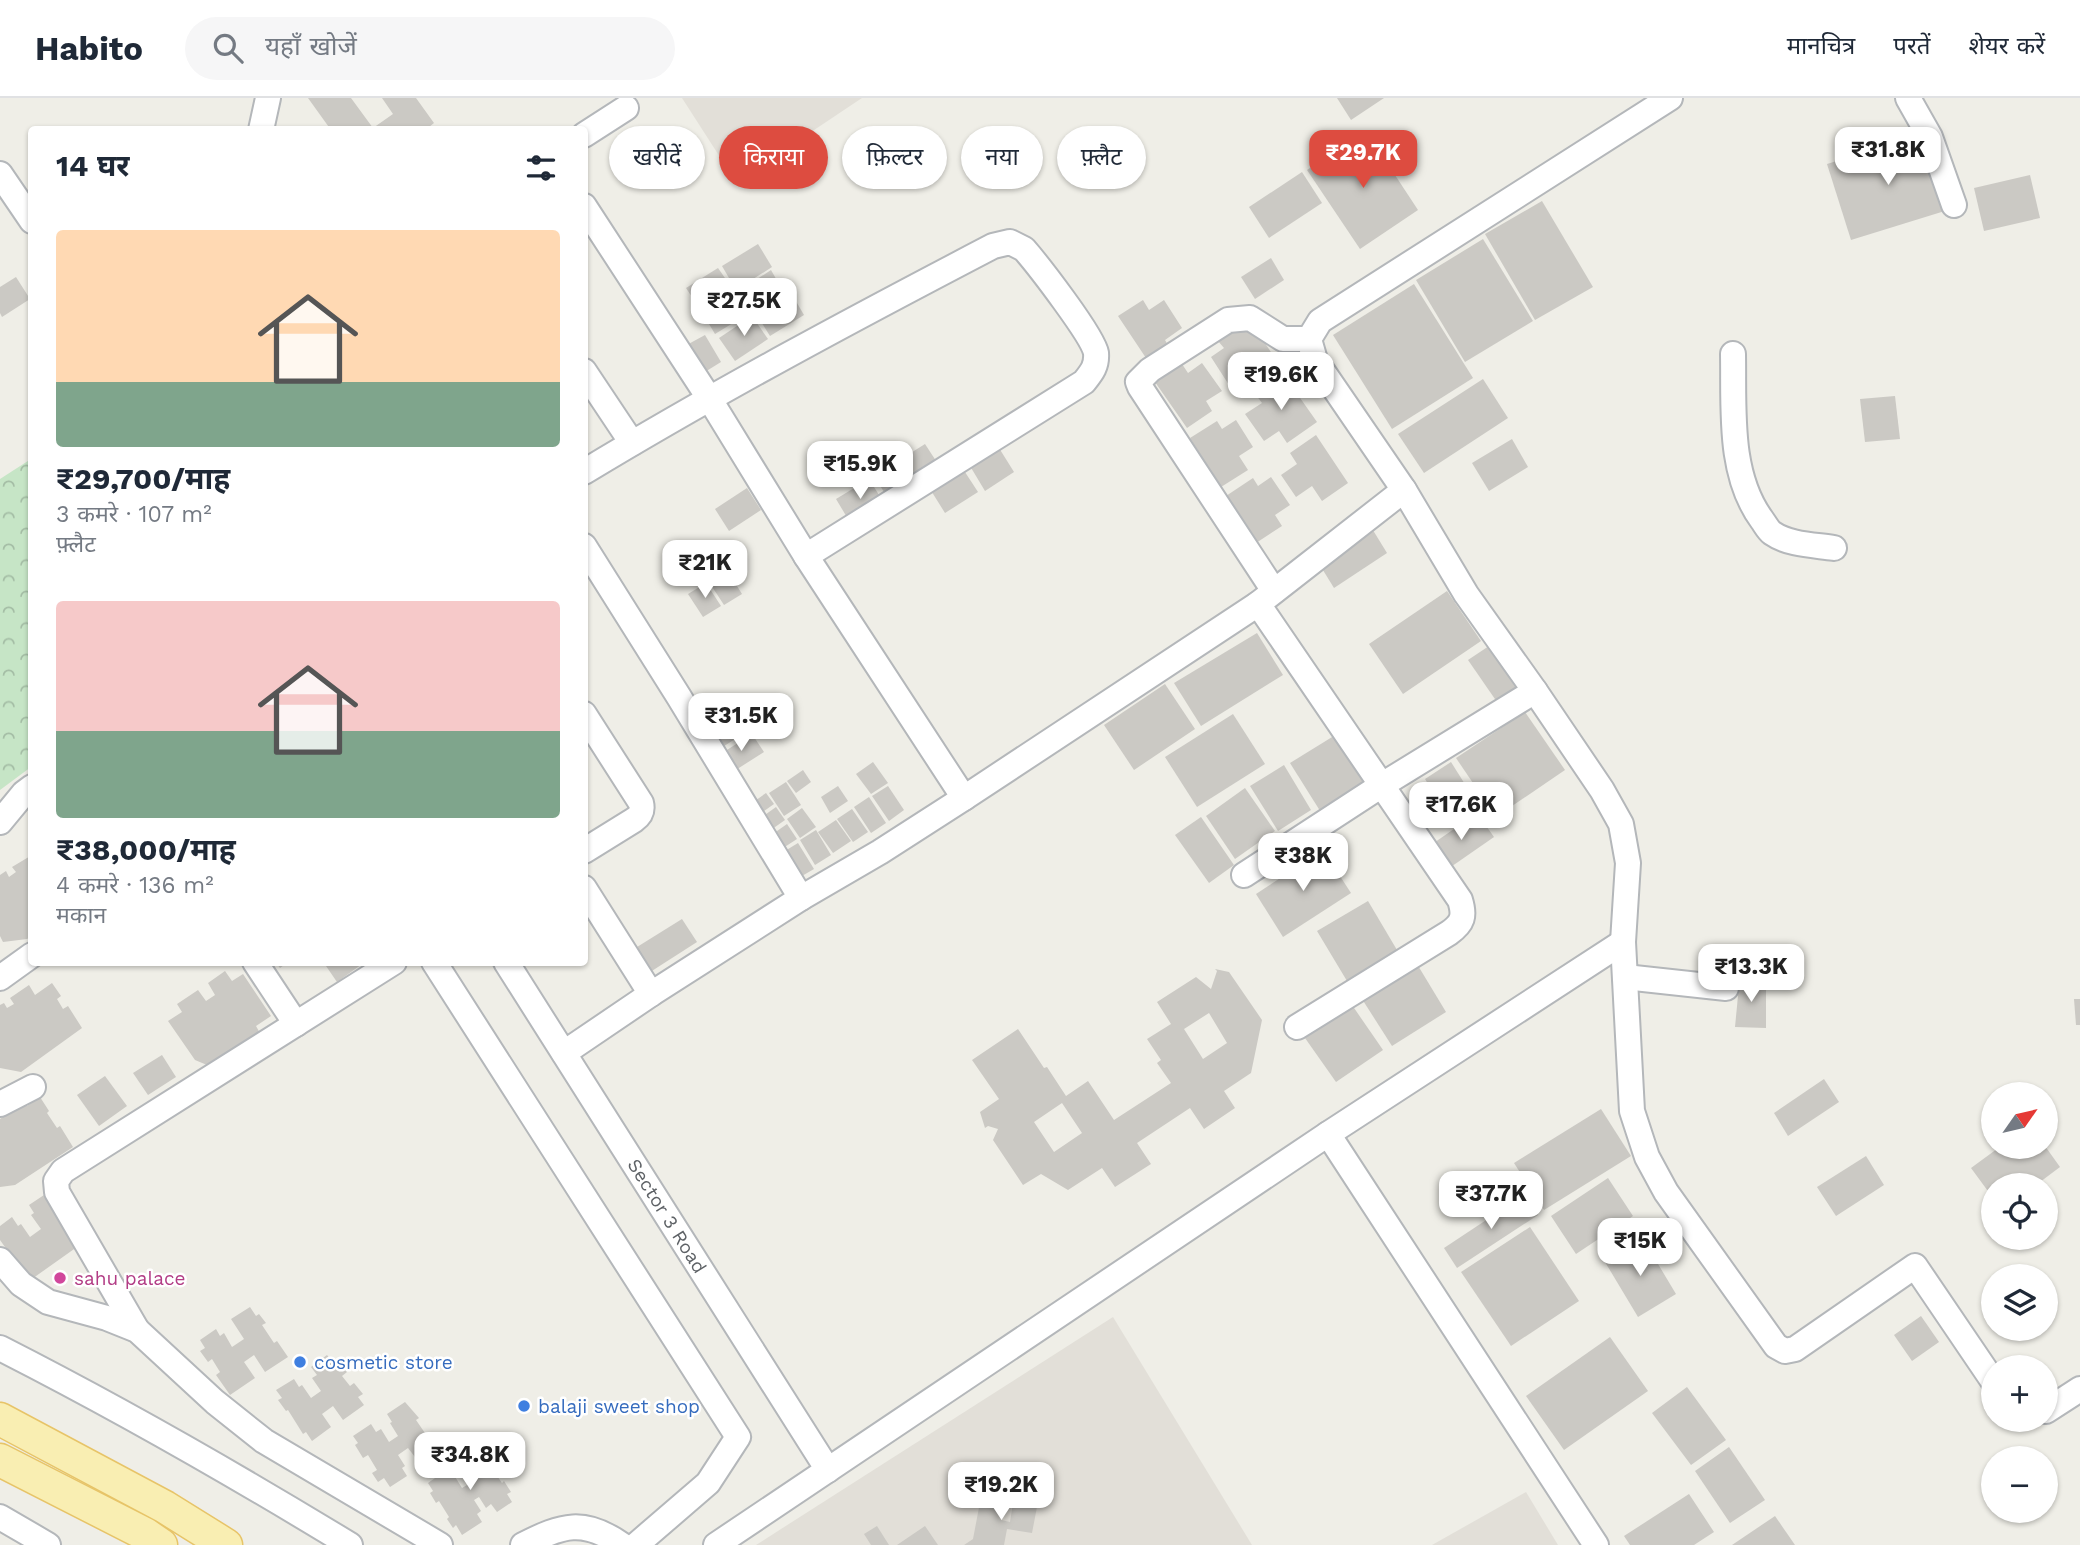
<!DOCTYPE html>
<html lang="hi">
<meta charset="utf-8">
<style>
body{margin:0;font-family:"Work Sans","Noto Sans Devanagari",sans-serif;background:#f6f6f7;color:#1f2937;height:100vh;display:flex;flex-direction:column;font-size:26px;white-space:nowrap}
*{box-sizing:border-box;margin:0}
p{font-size:23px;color:#747a83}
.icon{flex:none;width:38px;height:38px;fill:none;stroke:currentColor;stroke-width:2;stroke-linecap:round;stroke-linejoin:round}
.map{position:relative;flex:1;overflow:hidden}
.details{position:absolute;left:28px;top:28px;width:560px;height:840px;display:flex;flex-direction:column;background:#fff;border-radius:7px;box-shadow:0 2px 5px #0004}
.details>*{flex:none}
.top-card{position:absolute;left:609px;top:28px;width:665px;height:63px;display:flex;gap:14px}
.needle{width:46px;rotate:56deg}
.buttons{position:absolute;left:1981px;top:984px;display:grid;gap:14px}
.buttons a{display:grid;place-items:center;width:77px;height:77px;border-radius:50%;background:#fff;box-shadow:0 2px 5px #0004;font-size:35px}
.price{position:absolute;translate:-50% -60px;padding:0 16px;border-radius:14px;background:#fff;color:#222;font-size:23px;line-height:46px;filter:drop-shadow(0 2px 4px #0008)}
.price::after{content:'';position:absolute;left:50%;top:42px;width:21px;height:16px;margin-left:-10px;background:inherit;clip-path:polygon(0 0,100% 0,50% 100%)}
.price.on{background:#dd4c40;color:#fff}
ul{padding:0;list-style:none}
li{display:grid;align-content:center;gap:14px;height:371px;padding:0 28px}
li span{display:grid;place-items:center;height:217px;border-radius:7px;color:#555}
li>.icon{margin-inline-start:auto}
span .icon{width:126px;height:126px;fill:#fffc;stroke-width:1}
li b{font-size:30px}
h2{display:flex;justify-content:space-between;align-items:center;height:84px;padding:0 28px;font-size:30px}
.tag{padding:0 24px;border-radius:32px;background:#fff;box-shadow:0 2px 5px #0004;font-size:24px;line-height:63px}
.tag.on{background:#dd4c40;color:#fff}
header{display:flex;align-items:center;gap:42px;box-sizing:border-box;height:98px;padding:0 35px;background:#fff;border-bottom:2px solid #e0e1e3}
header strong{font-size:33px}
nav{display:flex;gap:38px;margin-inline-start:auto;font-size:24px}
.search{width:490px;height:63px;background:#f6f6f7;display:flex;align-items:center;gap:18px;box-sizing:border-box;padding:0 24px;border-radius:38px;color:#747a83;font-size:26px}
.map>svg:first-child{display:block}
</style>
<header>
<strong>Habito</strong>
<div class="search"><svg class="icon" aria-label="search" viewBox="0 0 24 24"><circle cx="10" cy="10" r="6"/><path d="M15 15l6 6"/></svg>यहाँ खोजें</div>
<nav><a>मानचित्र</a><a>परतें</a><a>शेयर करें</a></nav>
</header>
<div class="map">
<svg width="2080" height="1447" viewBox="0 0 2080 1447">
<defs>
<pattern id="park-crowns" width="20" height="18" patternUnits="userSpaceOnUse" patternTransform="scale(1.75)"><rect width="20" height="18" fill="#c6e5c6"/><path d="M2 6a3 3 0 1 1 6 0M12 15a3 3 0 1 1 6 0" fill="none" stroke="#a4bda5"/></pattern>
</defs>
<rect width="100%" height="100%" fill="#efeee7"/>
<g fill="#e2dfd8">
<path d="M682,0H862L736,84Z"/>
<path d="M1113,1219L1252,1447H756Z"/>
<path d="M1526,1394L1558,1447H1432Z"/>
</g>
<path fill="url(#park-crowns)" d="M31,361V669L0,692V381Z"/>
<g fill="#cbc9c4" fill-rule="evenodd">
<path d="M308,0H351L373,30L393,16L382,0H416L434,25L425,32H331Z"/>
<path d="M1337,0H1384L1351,22Z"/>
<path d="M1366,33L1418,112L1360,151L1307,72Z"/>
<path d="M1924,36L1948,112L1851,142L1827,66Z"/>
<path d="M1302,74L1322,105L1269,140L1249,109Z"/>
<path d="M2030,77L2040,120L1984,133L1974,90Z"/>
<path d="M1542,103L1593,189L1535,222L1485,136Z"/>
<path d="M1483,141L1533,223L1465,264L1416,182Z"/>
<path d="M758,146L772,169L736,192L722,168Z"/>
<path d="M1271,160L1284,182L1255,201L1241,179Z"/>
<path d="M718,170L734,193L702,214L686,190Z"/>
<path d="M771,172L783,193L755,211L742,191Z"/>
<path d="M16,179L30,201L2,219L0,215V189Z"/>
<path d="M1414,186L1473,280L1392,331L1333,237Z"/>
<path d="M790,193L804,217L770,238L755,214Z"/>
<path d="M739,194L751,214L715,236L703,216Z"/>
<path d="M1143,202L1149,212L1164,202L1182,230L1165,242L1169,249L1148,263L1118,218Z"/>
<path d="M752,218L768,241L735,263L719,240Z"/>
<path d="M1250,222L1280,268L1249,288L1242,278L1229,287L1211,259L1224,250L1218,243Z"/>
<path d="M705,237L721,264L700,277L683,249Z"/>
<path d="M1202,265L1222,293L1206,303L1212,313L1187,330L1155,284L1182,266L1188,275Z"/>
<path d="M1284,277L1317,324L1287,345L1279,333L1264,343L1245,316L1262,305L1256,297Z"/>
<path d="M1483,281L1508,320L1424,375L1398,336Z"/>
<path d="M1895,298L1900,341L1865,344L1860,301Z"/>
<path d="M1236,322L1253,349L1239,358L1248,372L1221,389L1190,340L1217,323L1222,331Z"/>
<path d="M1316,337L1348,385L1322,403L1312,388L1296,399L1281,377L1297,366L1290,355Z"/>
<path d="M1512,341L1528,369L1489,393L1472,365Z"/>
<path d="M925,346L940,369L889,402L874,378Z"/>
<path d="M999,350L1014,374L985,393L970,368Z"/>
<path d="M963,371L978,394L945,415L930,391Z"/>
<path d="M1271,379L1290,407L1275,417L1282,428L1256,445L1226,398L1253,380L1258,388Z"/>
<path d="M869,381L884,405L851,426L836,401Z"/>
<path d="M747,390L761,412L729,433L715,411Z"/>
<path d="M1371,429L1387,455L1334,490L1318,464Z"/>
<path d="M727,472L742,496L724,507L709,484Z"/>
<path d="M706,485L721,508L703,519L688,496Z"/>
<path d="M1447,493L1481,543L1403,596L1369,546Z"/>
<path d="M1257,535L1283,577L1201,628L1174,585Z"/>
<path d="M1489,548L1518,589L1497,604L1468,562Z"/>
<path d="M1165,586L1195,631L1134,672L1104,627Z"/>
<path d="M733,609L749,632L718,652L703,629Z"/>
<path d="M1525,614L1565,672L1496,719L1456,660Z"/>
<path d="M1233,616L1265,666L1197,709L1165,659Z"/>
<path d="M752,636L764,654L731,675L719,657Z"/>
<path d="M1337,636L1369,687L1322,716L1290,665Z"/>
<path d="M873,664L888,685L871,696L856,676Z"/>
<path d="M1451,664L1478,707L1452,724L1425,681Z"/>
<path d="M1284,667L1311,712L1278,733L1250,688Z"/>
<path d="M803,672L811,684L796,695L787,683Z"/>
<path d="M786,684L801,707L784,718L769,695Z"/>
<path d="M838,688L848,703L830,715L821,699Z"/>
<path d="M888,688L904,712L889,723L872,698Z"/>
<path d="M1245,690L1275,733L1235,761L1206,718Z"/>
<path d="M766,695L774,706L760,716L752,705Z"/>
<path d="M869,699L886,725L871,735L854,709Z"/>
<path d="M776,709L785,722L768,734L759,721Z"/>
<path d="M802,710L816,729L800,740L787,721Z"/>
<path d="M852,711L868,734L853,744L837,721Z"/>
<path d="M1477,715L1494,739L1445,773L1428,749Z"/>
<path d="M1201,719L1234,767L1209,785L1175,737Z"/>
<path d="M836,722L851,743L833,755L818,734Z"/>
<path d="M787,726L797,741L780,752L770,738Z"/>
<path d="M816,732L831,757L815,767L800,742Z"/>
<path d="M798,745L814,771L795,782L780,756Z"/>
<path d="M1323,752L1351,795L1283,839L1256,796Z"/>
<path d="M32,757V838L27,841L3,844L0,838V777L6,773L9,779L16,774L12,769Z"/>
<path d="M1368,803L1397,852L1347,883L1317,833Z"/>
<path d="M682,821L697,844L644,878L629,854Z"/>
<path d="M270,864H288L280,870L277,866L273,869Z"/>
<path d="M328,864H365L337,884L326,868Z"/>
<path d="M1417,866L1446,914L1392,948L1362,901Z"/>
<path d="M1215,871L1229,874L1262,922L1251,975L1224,993L1235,1010L1204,1031L1190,1010L1137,1045L1151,1066L1115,1089L1102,1070L1068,1092L1041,1076L1023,1087L993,1042L998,1031L988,1028L985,1030L980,1014L999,1001L972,962L1018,931L1044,970L1047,969L1066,998L1088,983L1114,1022L1171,985L1157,965L1161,962L1147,941L1171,926L1157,904L1196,879L1211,891L1217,873ZM1209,915L1227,945L1203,961L1184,931ZM1062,1005L1082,1035L1054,1054L1034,1024Z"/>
<path d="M225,873L232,883L243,876L271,918L256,928L261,937L222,966L207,967L195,962L168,923L182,914L177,906L198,892L206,903L215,897L208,885Z"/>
<path d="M1740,877L1766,887V930L1735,929Z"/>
<path d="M52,885L61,898L57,901L63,911L68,908L82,930L21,974L0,970V907L4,905L7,910L14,906L10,900L29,887L35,897Z"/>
<path d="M2074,901H2080V927H2076Z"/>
<path d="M1352,907L1383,952L1336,984L1305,940Z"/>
<path d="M162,957L176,979L148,997L133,975Z"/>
<path d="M105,978L127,1008L99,1028L77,997Z"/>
<path d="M1824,981L1839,1004L1788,1038L1774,1015Z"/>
<path d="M21,998L27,1008L40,999L49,1013L47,1015L57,1030L60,1028L73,1049L15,1087L0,1089V1021L6,1017L2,1011Z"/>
<path d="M1601,1011L1631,1058L1544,1112L1514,1065Z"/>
<path d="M2001,1048H2045L2060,1069L2036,1087H1993V1100L1971,1070Z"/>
<path d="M1866,1058L1884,1087L1836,1118L1817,1089Z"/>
<path d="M1608,1080L1633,1118L1576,1156L1551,1118Z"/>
<path d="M47,1095L84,1144L29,1183L0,1142V1128L12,1119L18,1128L21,1126L30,1139L41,1131L31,1117L34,1115L29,1107Z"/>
<path d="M1524,1097L1538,1117L1457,1170L1444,1150Z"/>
<path d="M1530,1129L1579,1203L1511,1248L1461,1174Z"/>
<path d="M1643,1141L1676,1196L1638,1219L1605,1164Z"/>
<path d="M250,1209L256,1218L259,1216L266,1225L262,1227L274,1245L277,1243L288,1259L265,1274L254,1257L244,1264L255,1280L230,1297L216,1277L220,1274L212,1261L208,1264L200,1253L205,1250L200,1242L216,1231L220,1238L224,1235L232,1249L244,1241L231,1221Z"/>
<path d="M1921,1218L1939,1244L1912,1263L1894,1237Z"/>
<path d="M1610,1239L1648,1293L1564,1352L1526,1298Z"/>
<path d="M327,1257L333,1265L338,1262L347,1274L342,1278L350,1288L354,1285L363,1296L358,1299L364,1307L343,1322L333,1308L322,1316L331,1329L312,1343L306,1334L303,1336L288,1312L286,1313L278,1302L282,1300L276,1292L294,1281L299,1289L302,1287L311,1300L321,1293L312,1280L317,1277L311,1269Z"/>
<path d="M1687,1289L1726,1342L1691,1367L1652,1315Z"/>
<path d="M405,1304L419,1320L416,1322L427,1338L429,1336L435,1345L432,1348L438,1358L422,1368L408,1350L398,1357L405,1368L402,1370L407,1378L390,1389L384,1380L378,1384L372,1375L377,1372L368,1357L363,1360L355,1347L358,1345L353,1338L371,1326L376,1334L381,1331L389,1344L398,1338L390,1325L392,1324L387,1316Z"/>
<path d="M1729,1349L1765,1402L1730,1425L1695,1373Z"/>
<path d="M479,1351L485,1360L488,1358L495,1370L493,1372L502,1385L504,1383L511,1394L507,1396L512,1404L497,1414L491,1406L486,1410L479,1399L474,1402L481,1413L477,1416L482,1424L462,1437L456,1427L453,1430L447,1421L449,1419L439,1403L436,1405L430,1395L433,1393L428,1385L445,1373L450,1380L454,1377L462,1390L472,1384L463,1371L467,1368L463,1361Z"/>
<path d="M1689,1396L1714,1434L1694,1447H1630L1624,1438Z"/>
<path d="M981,1399L1004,1404L1001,1422L1010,1424L1013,1405L1037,1409L1032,1435L1007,1431L1004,1447H964L973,1441Z"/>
<path d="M1775,1418L1795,1447H1732Z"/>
<path d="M877,1428L889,1447H871L864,1436Z"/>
<path d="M925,1428L938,1447H897Z"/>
</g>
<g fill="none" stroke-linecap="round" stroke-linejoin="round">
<g stroke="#b4b7ba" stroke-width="28">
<g id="minor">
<path d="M1670,0L1320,223L1309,241L1315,262L1404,392L1466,496L1535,593L1602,692L1621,726L1628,765L1623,844L1632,1013L1647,1059L1666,1094L1776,1248L1785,1253L1795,1251L1915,1168L1993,1283"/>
<path d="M1908,0L1930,39L1954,107"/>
<path d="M261,32L268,0"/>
<path d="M584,37L626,10"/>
<path d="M0,76L32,123"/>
<path d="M584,108L709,300L806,458L964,700"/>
<path d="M1733,256C1734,311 1728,376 1762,422C1765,426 1768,432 1772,435C1789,447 1815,447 1834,450"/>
<path d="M584,273L632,345"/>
<path d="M584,374C718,293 855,220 993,148L1010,144L1024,151C1038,167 1093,238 1096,255C1097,268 1092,274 1084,284L806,458"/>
<path d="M584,448L679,599L801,800"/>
<path d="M1274,493L1140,289L1138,284L1150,272L1228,222L1250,220L1283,241H1309"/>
<path d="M1258,506L1460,802C1465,818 1463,825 1449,835L1297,929"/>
<path d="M584,616L641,705C643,713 641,717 634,722L584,753"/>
<path d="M0,724L24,695L32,689"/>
<path d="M1244,777L1382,687L1535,593"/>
<path d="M584,790L651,896"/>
<path d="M255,864L296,926"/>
<path d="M434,864L738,1339L708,1385L636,1447"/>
<path d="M506,864L828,1372"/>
<path d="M1625,879L1726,890"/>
<path d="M0,880L32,857"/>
<path d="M564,955L651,896L801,800L880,754L964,700L1258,506L1404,392"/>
<path d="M0,1006L33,989"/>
<path d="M1328,1036L1596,1447"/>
<path d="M0,1162L21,1186L48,1204L107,1220L137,1232L215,1304L264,1343L440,1447"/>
<path d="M137,1232L57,1094L56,1083L63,1073L394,864"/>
<path d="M0,1250C120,1311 235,1377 350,1447"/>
<path d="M2046,1313L2080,1291"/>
<path d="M0,1419L48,1447"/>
<path d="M523,1447C562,1427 584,1420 622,1447"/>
<path d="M716,1447L1328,1036L1623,844"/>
</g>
</g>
<g stroke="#e7c468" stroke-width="35">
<g id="major">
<path d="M0,1321L165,1409L226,1447"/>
<path d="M0,1362L145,1436L161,1447"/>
</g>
</g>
<use href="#minor" stroke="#fff" stroke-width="24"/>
<use href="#major" stroke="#f9eeb2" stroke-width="32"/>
</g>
<circle fill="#d1479c" stroke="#fff" stroke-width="2.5" cx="60" cy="1180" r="7"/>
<g fill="#3f7fe0" stroke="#fff" stroke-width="2.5">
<circle cx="300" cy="1264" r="7"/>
<circle cx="524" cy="1308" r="7"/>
</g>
<g text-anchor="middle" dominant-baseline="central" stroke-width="5" stroke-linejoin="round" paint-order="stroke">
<g font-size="19" fill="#5e6266" stroke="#fff">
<text transform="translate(667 1118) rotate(58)">Sector 3 Road</text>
</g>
<g font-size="19" fill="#b23c85" stroke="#fff" text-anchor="start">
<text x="74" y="1180">sahu palace</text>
</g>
<g font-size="19" fill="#366cbe" stroke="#fff" text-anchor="start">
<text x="314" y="1264">cosmetic store</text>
<text x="538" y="1308">balaji sweet shop</text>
</g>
</g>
</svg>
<div class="buttons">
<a><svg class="needle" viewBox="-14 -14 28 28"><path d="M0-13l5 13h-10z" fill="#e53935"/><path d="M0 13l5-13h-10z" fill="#747a83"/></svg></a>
<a><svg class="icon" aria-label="locate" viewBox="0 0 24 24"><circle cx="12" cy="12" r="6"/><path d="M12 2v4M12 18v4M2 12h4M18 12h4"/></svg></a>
<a><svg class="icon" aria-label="layers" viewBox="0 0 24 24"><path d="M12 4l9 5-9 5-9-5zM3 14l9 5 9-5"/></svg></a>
<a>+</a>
<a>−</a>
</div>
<b class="price" style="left:1888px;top:89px">₹31.8K</b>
<b class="price on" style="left:1363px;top:92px">₹29.7K</b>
<b class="price" style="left:744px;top:240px">₹27.5K</b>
<b class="price" style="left:1281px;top:314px">₹19.6K</b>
<b class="price" style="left:860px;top:403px">₹15.9K</b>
<b class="price" style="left:705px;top:502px">₹21K</b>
<b class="price" style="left:741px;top:655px">₹31.5K</b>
<b class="price" style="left:1461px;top:744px">₹17.6K</b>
<b class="price" style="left:1303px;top:795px">₹38K</b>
<b class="price" style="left:1751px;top:906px">₹13.3K</b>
<b class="price" style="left:1491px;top:1133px">₹37.7K</b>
<b class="price" style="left:1640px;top:1180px">₹15K</b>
<b class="price" style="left:470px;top:1394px">₹34.8K</b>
<b class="price" style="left:1001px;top:1424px">₹19.2K</b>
<div class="top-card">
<a class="tag">खरीदें</a>
<a class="tag on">किराया</a>
<a class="tag">फ़िल्टर</a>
<a class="tag">नया</a>
<a class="tag">फ़्लैट</a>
</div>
<section class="details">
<h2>14 घर<svg class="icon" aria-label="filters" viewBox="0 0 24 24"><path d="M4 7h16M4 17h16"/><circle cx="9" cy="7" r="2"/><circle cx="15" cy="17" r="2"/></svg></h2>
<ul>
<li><span style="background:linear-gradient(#ffd9b3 70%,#7fa58c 0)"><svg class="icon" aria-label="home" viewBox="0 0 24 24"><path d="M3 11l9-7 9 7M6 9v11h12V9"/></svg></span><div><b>₹29,700/माह</b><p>3 कमरे · 107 m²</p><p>फ़्लैट</p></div></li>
<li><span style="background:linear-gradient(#f6c9c9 60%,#7fa58c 0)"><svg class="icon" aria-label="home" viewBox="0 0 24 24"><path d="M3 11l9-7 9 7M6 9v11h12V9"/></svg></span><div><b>₹38,000/माह</b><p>4 कमरे · 136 m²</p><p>मकान</p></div></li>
</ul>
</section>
</div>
